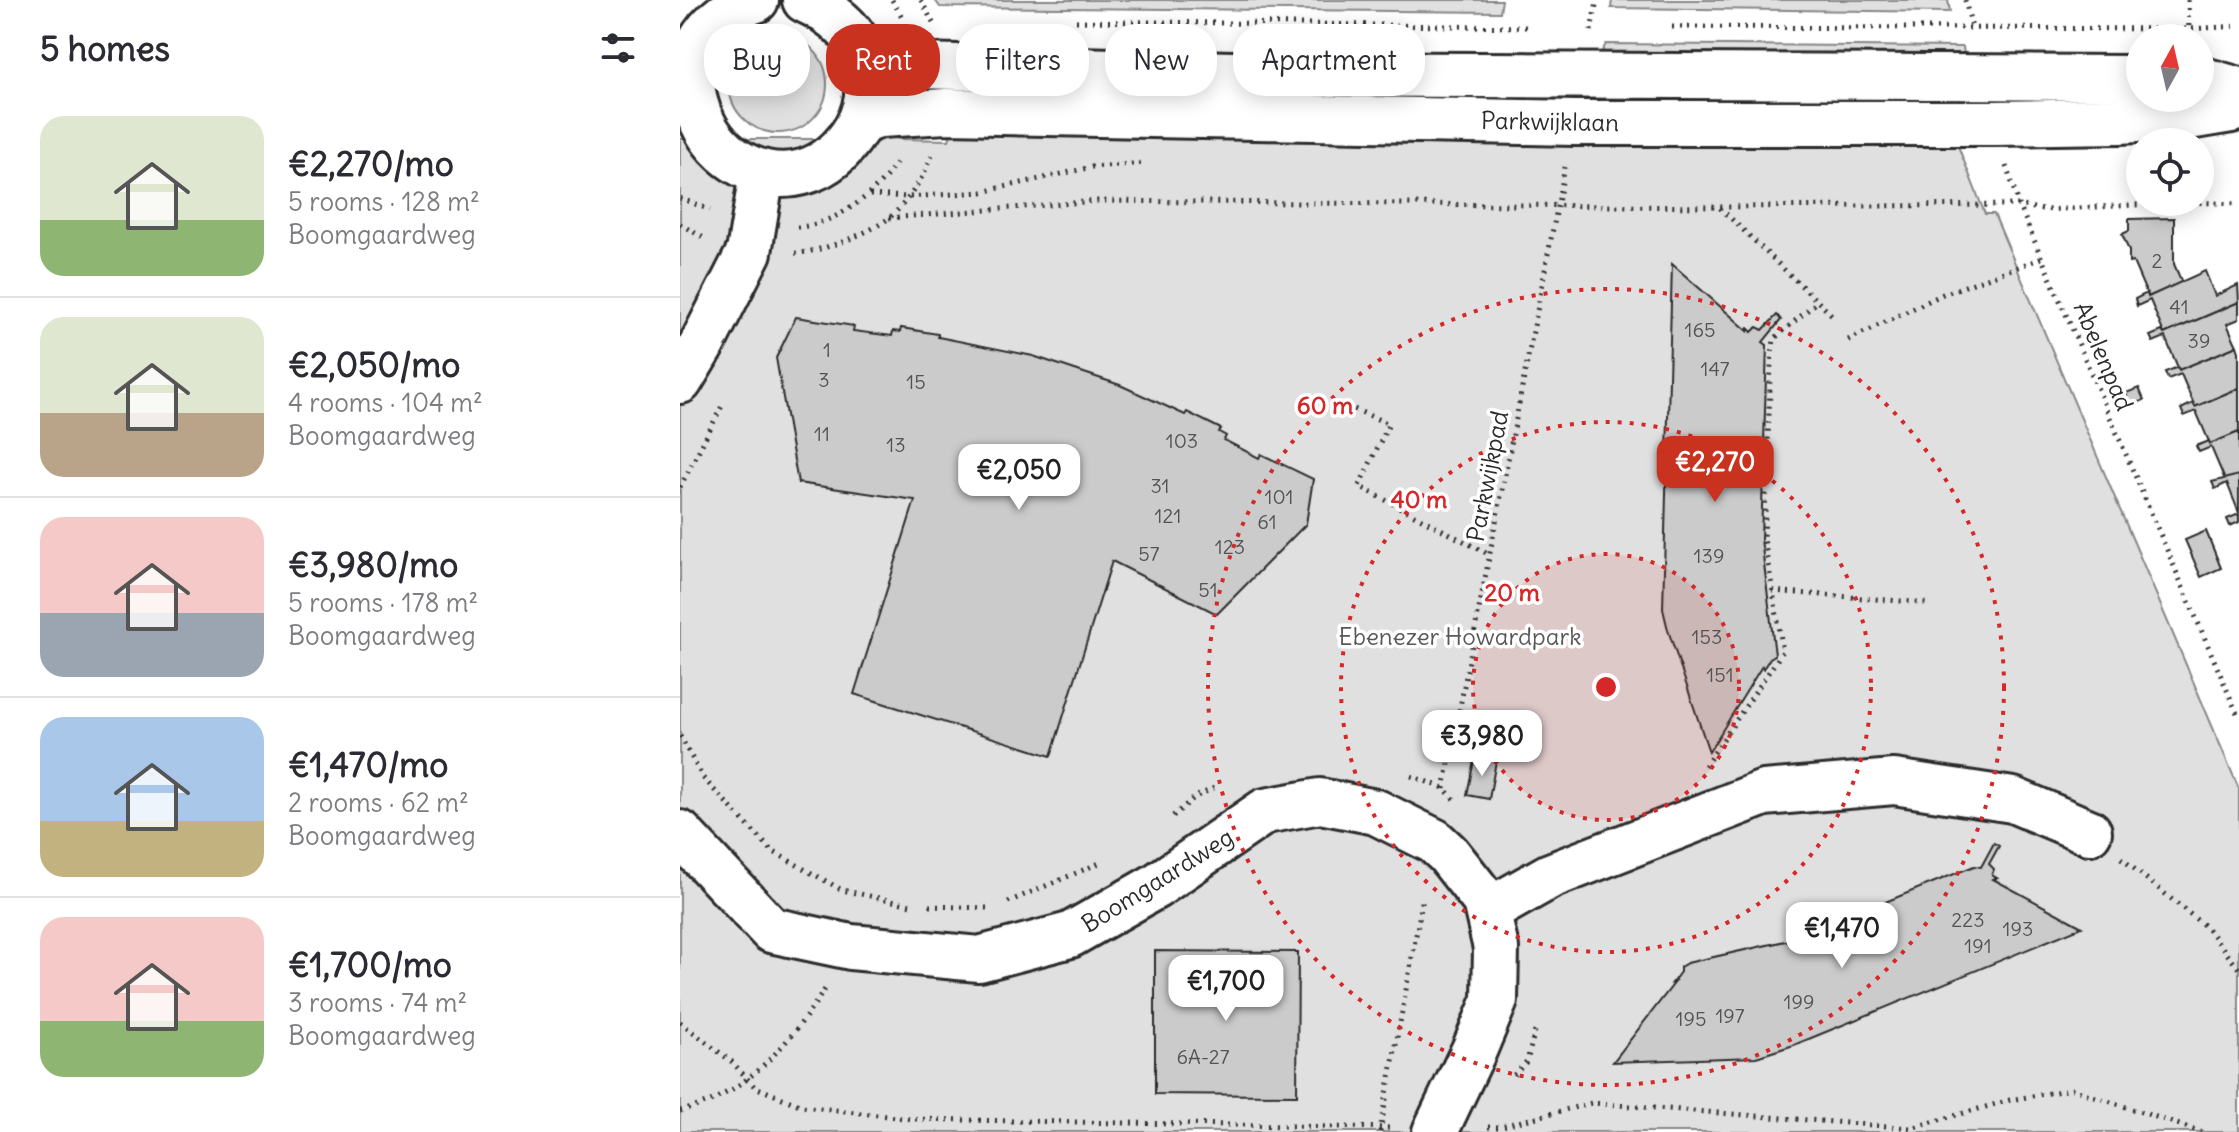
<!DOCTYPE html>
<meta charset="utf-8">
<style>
body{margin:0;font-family:Delius,sans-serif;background:#f7f7f7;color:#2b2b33;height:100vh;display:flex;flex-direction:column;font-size:30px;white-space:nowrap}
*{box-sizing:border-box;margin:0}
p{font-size:26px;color:#7c7c81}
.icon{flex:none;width:44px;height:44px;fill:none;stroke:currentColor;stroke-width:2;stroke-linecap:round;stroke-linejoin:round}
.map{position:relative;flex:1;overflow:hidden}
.panel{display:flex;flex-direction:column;background:#fff;width:680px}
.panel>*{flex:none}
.guide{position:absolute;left:24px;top:24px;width:760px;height:72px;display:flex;gap:16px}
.needle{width:52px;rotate:8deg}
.buttons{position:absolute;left:1446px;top:24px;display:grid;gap:16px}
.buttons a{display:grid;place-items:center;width:88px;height:88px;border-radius:50%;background:#fff;box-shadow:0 4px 20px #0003;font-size:40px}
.price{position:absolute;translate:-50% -68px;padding:0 18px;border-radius:16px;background:#fff;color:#222;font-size:26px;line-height:52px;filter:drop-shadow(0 2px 4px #0008)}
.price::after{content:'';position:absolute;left:50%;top:48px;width:24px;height:18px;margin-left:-12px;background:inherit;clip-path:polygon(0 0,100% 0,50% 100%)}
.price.on{background:#c8321e;color:#fff}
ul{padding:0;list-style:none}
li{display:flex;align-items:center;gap:24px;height:200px;padding:0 40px}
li+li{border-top:2px solid #e1e1e2}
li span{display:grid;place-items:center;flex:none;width:224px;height:160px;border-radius:24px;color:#555}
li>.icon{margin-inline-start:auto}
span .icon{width:96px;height:96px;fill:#fffc;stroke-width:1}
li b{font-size:34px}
h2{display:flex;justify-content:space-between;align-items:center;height:96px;padding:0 40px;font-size:34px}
.pill{padding:0 28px;border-radius:32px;background:#fff;box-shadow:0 4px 20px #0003;font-size:28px;line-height:72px}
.pill.on{background:#c8321e;color:#fff}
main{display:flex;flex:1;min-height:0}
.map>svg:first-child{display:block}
</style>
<main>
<section class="panel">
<h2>5 homes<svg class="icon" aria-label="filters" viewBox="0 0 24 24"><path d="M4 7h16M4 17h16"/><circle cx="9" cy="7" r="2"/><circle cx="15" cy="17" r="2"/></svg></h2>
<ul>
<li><span style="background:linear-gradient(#dfe7d0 65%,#8fb573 0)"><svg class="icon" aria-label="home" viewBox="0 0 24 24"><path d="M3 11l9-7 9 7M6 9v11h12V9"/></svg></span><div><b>€2,270/mo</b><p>5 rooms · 128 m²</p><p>Boomgaardweg</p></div></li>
<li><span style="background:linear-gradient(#dfe7d0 60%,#b9a48a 0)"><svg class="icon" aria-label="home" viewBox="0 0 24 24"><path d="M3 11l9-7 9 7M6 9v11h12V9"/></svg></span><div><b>€2,050/mo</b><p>4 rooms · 104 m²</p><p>Boomgaardweg</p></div></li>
<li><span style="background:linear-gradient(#f6c9c9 60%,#9aa5b1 0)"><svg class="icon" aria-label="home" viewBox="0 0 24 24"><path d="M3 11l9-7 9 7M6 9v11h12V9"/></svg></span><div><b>€3,980/mo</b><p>5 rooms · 178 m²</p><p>Boomgaardweg</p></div></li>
<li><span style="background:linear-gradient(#a9c7e8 65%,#c2b280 0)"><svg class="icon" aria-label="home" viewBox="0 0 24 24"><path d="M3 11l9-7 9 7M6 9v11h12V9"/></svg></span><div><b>€1,470/mo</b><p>2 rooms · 62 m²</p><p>Boomgaardweg</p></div></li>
<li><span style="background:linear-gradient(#f6c9c9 65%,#8fb573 0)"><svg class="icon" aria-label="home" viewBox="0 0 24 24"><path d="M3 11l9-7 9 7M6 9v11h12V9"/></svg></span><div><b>€1,700/mo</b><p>3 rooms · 74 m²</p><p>Boomgaardweg</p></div></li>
</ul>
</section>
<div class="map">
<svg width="1559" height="1132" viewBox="0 0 1559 1132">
<rect width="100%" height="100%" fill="#fff"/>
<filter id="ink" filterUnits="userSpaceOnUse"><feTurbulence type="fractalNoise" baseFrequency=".0125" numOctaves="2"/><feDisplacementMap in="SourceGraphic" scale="16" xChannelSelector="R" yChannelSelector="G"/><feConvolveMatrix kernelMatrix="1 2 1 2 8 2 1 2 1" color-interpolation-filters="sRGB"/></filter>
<g filter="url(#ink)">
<g fill="#e0e0e0" stroke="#868686" stroke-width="2">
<path d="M255,0H822L820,12L260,7Z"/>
<path d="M932,0H1268L1270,12L931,8Z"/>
<circle cx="98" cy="84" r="49"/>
<path d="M926,44L1283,47L1285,61L918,59Z"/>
<path d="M218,131V139L269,140L271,134L829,131L1276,141L1305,214H1314L1559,789V1132H0V139H190Z"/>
</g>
<g fill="#cbcbcb" stroke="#2b2b2b" stroke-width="2">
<path d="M1494,218V264L1502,283L1468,297L1453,262L1449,263V251L1442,234L1449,231V219Z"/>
<path d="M992,264L1068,331V328L1072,332L1077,327L1083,330L1097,315L1101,320L1083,342L1087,345L1081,539L1095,655L1090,658L1083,669L1082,666L1029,752L988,630L983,609Z"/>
<path d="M1525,271L1535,296L1558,285L1559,302L1484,334L1470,300L1457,306L1455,299L1467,293L1468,297Z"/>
<path d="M1559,302V319L1547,324L1557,346L1499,370L1485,337L1473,342L1470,336L1482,331L1484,334Z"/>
<path d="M116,317L174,326L173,331L212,336L213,331L220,332L221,328L258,334V337L353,356L440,385L505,415L507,412L541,429L539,432L546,436L544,440L579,458L581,454L633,479L626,524L537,614L432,561L371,756L174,694L235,500L118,483L96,358Z"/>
<path d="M1557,346L1559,352V388L1515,407L1501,374L1488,379L1485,372L1498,367L1499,370Z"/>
<path d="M1459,388L1464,400L1451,406L1446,393Z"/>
<path d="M1559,388V432L1530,444L1516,411L1504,416L1501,409L1513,403L1515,407Z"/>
<path d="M1559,432V475L1545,480L1531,447L1519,452L1516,446L1529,441L1530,444Z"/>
<path d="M1559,475V513L1547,483L1535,489L1532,482Z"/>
<path d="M1559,514V522L1550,526L1547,519Z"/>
<path d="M1526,531L1541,568L1521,577L1505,540Z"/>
<path d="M795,755L816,761L809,799L787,795Z"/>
<path d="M1314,843L1319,846L1309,864L1314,869L1312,875L1317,878L1313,879L1402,927L1114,1045L1076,1057L933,1062L995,982L992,983L1000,972V967L1007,963L1114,939L1294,866L1301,867Z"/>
<path d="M475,951L618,952L617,1095L475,1094Z"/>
</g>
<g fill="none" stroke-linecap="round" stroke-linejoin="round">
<g stroke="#2b2b2b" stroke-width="50">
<g id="street">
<path d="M0,381L21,346L69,252L82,174"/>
<path d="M0,833L91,930L171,947L299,959L390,935L476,886L585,811L640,801L696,812L754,841L768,854L805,901L816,948L815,1000L795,1048L755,1132"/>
<path d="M808,911L870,876L1084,793L1214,782L1333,800L1409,832"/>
</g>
</g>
<g stroke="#2b2b2b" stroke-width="50">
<g id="secondary">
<path d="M76,0C47,8 21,30 13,60C0,164 121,220 176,129C189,107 190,82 184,58C175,29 151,12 125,0"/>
<path d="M182,52L202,62L239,66L554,74L1460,78"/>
<path d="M1520,79L1559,90"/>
<path d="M181,122L200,115L266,111L895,123H1315L1440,121L1509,117L1551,110L1559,106"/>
</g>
</g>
<g stroke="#2b2b2b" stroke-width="5" stroke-dasharray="2 6" stroke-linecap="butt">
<path d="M212,0L224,20"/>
<path d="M241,0L253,23"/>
<path d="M1285,0L1292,28"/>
<path d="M1508,0L1509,31"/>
<path d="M396,21L846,27"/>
<path d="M992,27L1509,29L1559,26"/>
<path d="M911,31L917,0"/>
<path d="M1326,166L1339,205L1559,718"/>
<path d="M190,195L228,197L302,192L412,167L465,163"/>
<path d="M0,198L30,210"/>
<path d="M1040,208L1155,318"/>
<path d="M209,218L417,201L1039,207L1339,205L1363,210L1508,202L1559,204"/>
<path d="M0,224L27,240"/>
<path d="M117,227C154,226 201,191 218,159"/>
<path d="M115,253C139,253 190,233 209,218C227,203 244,177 252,156"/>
<path d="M1168,340L1263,294L1362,258"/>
<path d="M667,406L709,424L679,486L810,555"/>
<path d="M0,487L43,404"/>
<path d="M1092,591L1246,603"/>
<path d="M0,736L23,778L92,851L162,890L231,905"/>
<path d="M1025,766L1103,651L1084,539L1091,363L1094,339L1137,302"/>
<path d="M731,776L764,788L774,799"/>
<path d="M764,789L885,167"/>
<path d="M493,816L515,797L534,788"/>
<path d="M1441,858L1527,928L1559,969"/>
<path d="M328,902L422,862"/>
<path d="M249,906L307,908"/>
<path d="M0,1022L52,1062L75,1087L122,1106L232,1119L714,1128"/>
<path d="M834,1075L847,1061L856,1027"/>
<path d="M0,1111C67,1096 111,1041 147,986"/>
<path d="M808,1127H818L912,1103L1231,1128L1330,1100L1392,1089L1521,1132"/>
<path d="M700,1132L743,897"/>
</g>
<use href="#street" stroke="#fff" stroke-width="44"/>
<use href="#secondary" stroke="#fff" stroke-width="44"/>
</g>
</g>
<circle cx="926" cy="687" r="133" fill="#d62828" fill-opacity=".12"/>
<g fill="none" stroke="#d62828" stroke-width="4" stroke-dasharray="4 8">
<circle cx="926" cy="687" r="133"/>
<circle cx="926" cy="687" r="265"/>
<circle cx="926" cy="687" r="398"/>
</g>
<g text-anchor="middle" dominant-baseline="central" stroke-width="7" stroke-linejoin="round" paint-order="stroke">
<g font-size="20" fill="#535353">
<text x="1477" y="260">2</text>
<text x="1499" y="306">41</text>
<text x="1020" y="329">165</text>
<text x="1519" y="340">39</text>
<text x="147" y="349">1</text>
<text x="1035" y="368">147</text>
<text x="144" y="379">3</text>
<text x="236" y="381">15</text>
<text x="142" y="433">11</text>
<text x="502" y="440">103</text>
<text x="216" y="444">13</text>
<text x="480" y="485">31</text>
<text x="599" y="496">101</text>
<text x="488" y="515">121</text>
<text x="587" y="521">61</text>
<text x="550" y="546">123</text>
<text x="469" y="553">57</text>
<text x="1029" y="555">139</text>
<text x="528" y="589">51</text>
<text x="1027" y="636">153</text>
<text x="1040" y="674">151</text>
<text x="1288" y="919">223</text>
<text x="1338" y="928">193</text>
<text x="1298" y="945">191</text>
<text x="1119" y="1001">199</text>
<text x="1050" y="1015">197</text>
<text x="1011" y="1018">195</text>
<text x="523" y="1056">6A-27</text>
</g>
<g font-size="24" fill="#2b2b2b" stroke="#fff">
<text transform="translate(870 121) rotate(1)">Parkwijklaan</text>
<text transform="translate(1424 356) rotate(67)">Abelenpad</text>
<text transform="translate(807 476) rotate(-79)">Parkwijkpad</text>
<text transform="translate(477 880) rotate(-32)">Boomgaardweg</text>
</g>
<g font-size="24" fill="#585858" stroke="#fff">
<text x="780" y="636">Ebenezer Howardpark</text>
</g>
</g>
<circle cx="926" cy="687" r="12" fill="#d62828" stroke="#fff" stroke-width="4"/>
<g font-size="24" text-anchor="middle" font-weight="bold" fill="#d62828" stroke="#fff" stroke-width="7" stroke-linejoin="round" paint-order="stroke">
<text x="645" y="414">60 m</text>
<text x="739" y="508">40 m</text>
<text x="832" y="601">20 m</text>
</g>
</svg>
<div class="buttons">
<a><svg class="needle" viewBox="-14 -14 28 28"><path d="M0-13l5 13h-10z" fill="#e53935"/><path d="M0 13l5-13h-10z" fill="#7c7c81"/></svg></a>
<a><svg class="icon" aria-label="locate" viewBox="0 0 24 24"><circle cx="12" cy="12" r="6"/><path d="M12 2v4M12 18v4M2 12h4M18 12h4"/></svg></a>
</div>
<b class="price on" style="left:1035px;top:504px">€2,270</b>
<b class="price" style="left:339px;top:512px">€2,050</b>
<b class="price" style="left:802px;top:778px">€3,980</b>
<b class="price" style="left:1162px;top:970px">€1,470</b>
<b class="price" style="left:546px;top:1023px">€1,700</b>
<div class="guide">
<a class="pill">Buy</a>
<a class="pill on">Rent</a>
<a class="pill">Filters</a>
<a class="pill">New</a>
<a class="pill">Apartment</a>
</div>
</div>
</main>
